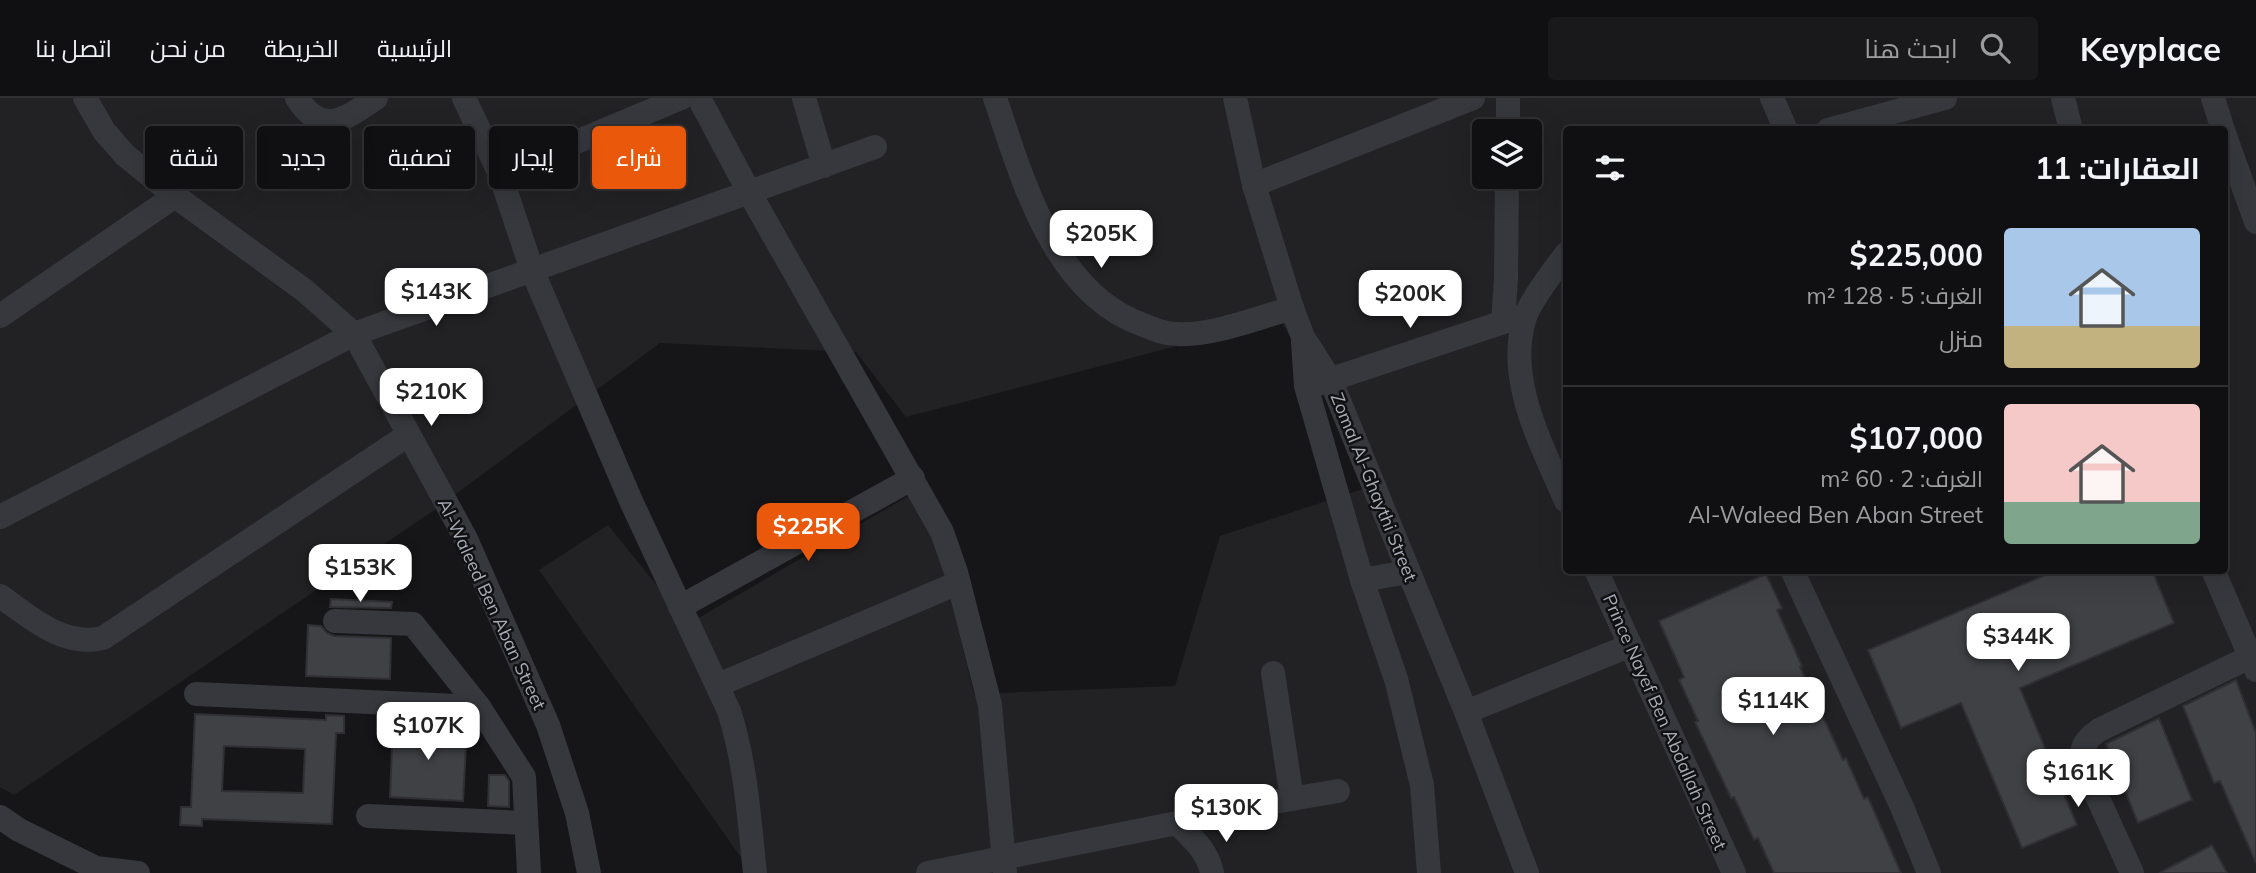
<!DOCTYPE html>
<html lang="ar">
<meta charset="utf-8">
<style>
body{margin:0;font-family:Mulish,Cairo,sans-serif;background:#19191b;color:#f1f3f6;direction:rtl;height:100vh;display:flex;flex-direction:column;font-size:26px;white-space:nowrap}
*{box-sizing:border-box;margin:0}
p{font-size:23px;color:#9c9d9f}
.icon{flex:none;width:38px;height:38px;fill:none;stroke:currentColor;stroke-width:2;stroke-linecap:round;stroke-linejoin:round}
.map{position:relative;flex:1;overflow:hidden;direction:ltr}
.details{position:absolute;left:1563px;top:28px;width:665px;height:448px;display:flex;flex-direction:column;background:#101012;border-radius:7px;box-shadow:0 7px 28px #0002,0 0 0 2px #303032;direction:rtl}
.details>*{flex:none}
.top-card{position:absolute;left:21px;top:28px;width:665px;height:63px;direction:rtl;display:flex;gap:14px}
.buttons{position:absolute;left:1472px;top:21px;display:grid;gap:14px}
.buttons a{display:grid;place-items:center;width:70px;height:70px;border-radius:7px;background:#101012;box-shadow:0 7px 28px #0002,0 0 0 2px #303032;font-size:35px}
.price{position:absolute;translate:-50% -60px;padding:0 16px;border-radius:14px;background:#fff;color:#222;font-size:23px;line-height:46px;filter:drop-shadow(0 2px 4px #0008)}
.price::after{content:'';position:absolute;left:50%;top:42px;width:21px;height:16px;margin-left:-10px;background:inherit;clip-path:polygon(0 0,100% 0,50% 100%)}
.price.current{background:#ea580c;color:#fff}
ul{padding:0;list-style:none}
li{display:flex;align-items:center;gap:21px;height:175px;padding:0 28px}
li+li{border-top:2px solid #303032}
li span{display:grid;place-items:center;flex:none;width:196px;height:140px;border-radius:7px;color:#555}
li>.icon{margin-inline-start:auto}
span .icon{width:84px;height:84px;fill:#fffc;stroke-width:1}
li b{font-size:30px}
h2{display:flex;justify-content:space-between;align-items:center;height:84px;padding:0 28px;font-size:30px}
.tag{padding:0 24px;border-radius:7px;background:#101012;box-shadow:0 7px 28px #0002,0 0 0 2px #303032;font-size:24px;line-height:63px}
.tag.current{background:#ea580c;color:#fff}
header{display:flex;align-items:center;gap:42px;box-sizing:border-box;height:98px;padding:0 35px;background:#101012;border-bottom:2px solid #303032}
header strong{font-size:33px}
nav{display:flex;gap:38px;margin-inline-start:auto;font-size:24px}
.search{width:490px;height:63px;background:#19191b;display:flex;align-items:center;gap:18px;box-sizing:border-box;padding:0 24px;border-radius:7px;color:#9c9d9f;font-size:26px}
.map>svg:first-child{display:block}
</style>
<header>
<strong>Keyplace</strong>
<div class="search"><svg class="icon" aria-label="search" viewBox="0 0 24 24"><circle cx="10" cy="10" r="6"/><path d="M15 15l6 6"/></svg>ابحث هنا</div>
<nav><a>الرئيسية</a><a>الخريطة</a><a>من نحن</a><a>اتصل بنا</a></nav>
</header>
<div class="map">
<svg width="2256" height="775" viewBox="0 0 2256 775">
<rect width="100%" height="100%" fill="#161618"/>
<path fill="#222225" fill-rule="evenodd" d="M0,0H2256V775H743L742,761L539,472L608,427L688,526L924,389L974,596L1175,588L1220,438L1375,387L1280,221L906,319L856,254L660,245L433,413L14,697L0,689ZM1566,32H2224V472H1566ZM1484,33H1530V79H1484Z"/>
<g fill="#404145" stroke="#303034" stroke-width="2" fill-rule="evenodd">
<path d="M2057,472H2152L2174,525L2020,590L2077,727L2022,750L1961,605L1901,630L1868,552Z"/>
<path d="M1766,476L1782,510L1777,512L1802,568L1800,569L1843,662L1846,660L1864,701L1868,699L1901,775H1774L1758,740L1754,742L1734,699L1731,700L1695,624L1698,623L1679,582L1684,579L1659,523Z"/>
<path d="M331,501L392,504L391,510L330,509Z"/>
<path d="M308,527L321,528L327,535L334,538L391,540L390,581L306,578Z"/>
<path d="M2236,582L2256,635V765L2220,683L2214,685L2183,608Z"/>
<path d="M195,616L326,622V617L344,618V635H336L332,726L202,721V728L180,727L181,709H191ZM224,648L305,651L303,695L222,693Z"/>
<path d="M2159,620L2192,702L2138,725L2106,646Z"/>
<path d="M393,625L467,629L463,703L390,699Z"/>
<path d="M489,677H505L509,683V709L488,708Z"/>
<path d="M2212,747L2227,775H2159Z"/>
</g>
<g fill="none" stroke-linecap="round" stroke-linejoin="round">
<g stroke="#37383d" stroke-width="24">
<path d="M85,0L104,33L125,57L175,98L304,192L354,236L466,441L548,627L577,715L589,775"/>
<path d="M297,0C322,39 346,21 376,0"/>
<path d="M464,0L500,76L532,172L631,403L729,613C746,666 749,720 755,775"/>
<path d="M699,0L749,94L942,434L956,474L990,607L1005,775"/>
<path d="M804,0L824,68"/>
<path d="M995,0C1022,80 1053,194 1141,226C1153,231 1164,236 1177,236C1212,238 1258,220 1292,210"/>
<path d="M1235,0L1254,87L1292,210L1303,239L1331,283L1466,614L1527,775"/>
<path d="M1772,0L1786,32"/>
<path d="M2063,0L2071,32"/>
<path d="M2213,0L2223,32"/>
<path d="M1828,32L1945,0"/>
<path d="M1508,33V0"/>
<path d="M2224,35L2256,124"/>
<path d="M500,76L681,0"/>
<path d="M1254,87L1473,0"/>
<path d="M1566,156C1556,169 1530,204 1525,219C1505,281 1542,347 1566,403"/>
<path d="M0,218L175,98"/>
<path d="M1503,224L1506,181L1507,79"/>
<path d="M1303,244L1306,288L1362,482L1396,581L1422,687L1429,775"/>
<path d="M1317,286L1525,217"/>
<path d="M0,419L354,236L875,49"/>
<path d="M1596,472L1734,775"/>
<path d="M1792,472L1902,709L1929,775"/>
<path d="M2213,472L2256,572"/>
<path d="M1362,482L1408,474"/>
<path d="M0,498C32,520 62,549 103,540L408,337"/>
<path d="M680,509L913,380"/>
<path d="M335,523L413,526L479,609L524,679L529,775"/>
<path d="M1273,575L1292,701"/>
<path d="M718,587L958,485"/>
<path d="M196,596L479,609"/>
<path d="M1466,614L1629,548"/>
<path d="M368,718L526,725"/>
<path d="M0,719L19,732L96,770L138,775"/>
<path d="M1177,725L1244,709L1338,693"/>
<path d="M928,775L1177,725C1192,740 1208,753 1212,775"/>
<path d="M2132,775L2082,665C2080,649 2086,641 2099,632L2250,559"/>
</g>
</g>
<g text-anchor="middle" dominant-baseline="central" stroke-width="5" stroke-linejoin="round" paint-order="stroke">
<g font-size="18" fill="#a8adb8" stroke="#111113">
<text transform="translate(1374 389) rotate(68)">Zomal Al-Ghaythi Street</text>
<text transform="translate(492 506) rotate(65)">Al-Waleed Ben Aban Street</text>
<text transform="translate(1665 624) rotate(66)">Prince Nayef Ben Abdallah Street</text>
</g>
</g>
</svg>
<div class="buttons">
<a><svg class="icon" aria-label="layers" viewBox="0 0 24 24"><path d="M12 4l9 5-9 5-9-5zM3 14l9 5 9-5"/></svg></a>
</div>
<b class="price" style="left:1101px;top:172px">$205K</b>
<b class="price" style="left:436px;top:230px">$143K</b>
<b class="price" style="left:1410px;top:232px">$200K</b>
<b class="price" style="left:431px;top:330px">$210K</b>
<b class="price current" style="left:808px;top:465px">$225K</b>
<b class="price" style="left:360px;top:506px">$153K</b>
<b class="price" style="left:2018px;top:575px">$344K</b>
<b class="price" style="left:1773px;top:639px">$114K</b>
<b class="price" style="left:428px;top:664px">$107K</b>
<b class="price" style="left:2078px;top:711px">$161K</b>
<b class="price" style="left:1226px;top:746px">$130K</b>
<div class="top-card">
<a class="tag current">شراء</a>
<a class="tag">إيجار</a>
<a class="tag">تصفية</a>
<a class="tag">جديد</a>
<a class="tag">شقة</a>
</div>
<section class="details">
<h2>العقارات: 11<svg class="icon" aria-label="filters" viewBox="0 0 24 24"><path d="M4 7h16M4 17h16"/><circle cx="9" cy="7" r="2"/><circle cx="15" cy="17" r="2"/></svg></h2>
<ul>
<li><span style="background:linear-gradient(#a9c7e8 70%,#c2b280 0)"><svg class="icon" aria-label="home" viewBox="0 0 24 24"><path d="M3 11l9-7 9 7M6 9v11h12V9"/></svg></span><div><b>$225,000</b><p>الغرف: 5 · 128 m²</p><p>منزل</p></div></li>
<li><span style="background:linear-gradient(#f6c9c9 70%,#7fa58c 0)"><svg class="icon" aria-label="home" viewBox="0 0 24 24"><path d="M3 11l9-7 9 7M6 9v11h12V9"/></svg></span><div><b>$107,000</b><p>الغرف: 2 · 60 m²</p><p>Al-Waleed Ben Aban Street</p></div></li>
</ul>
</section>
</div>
